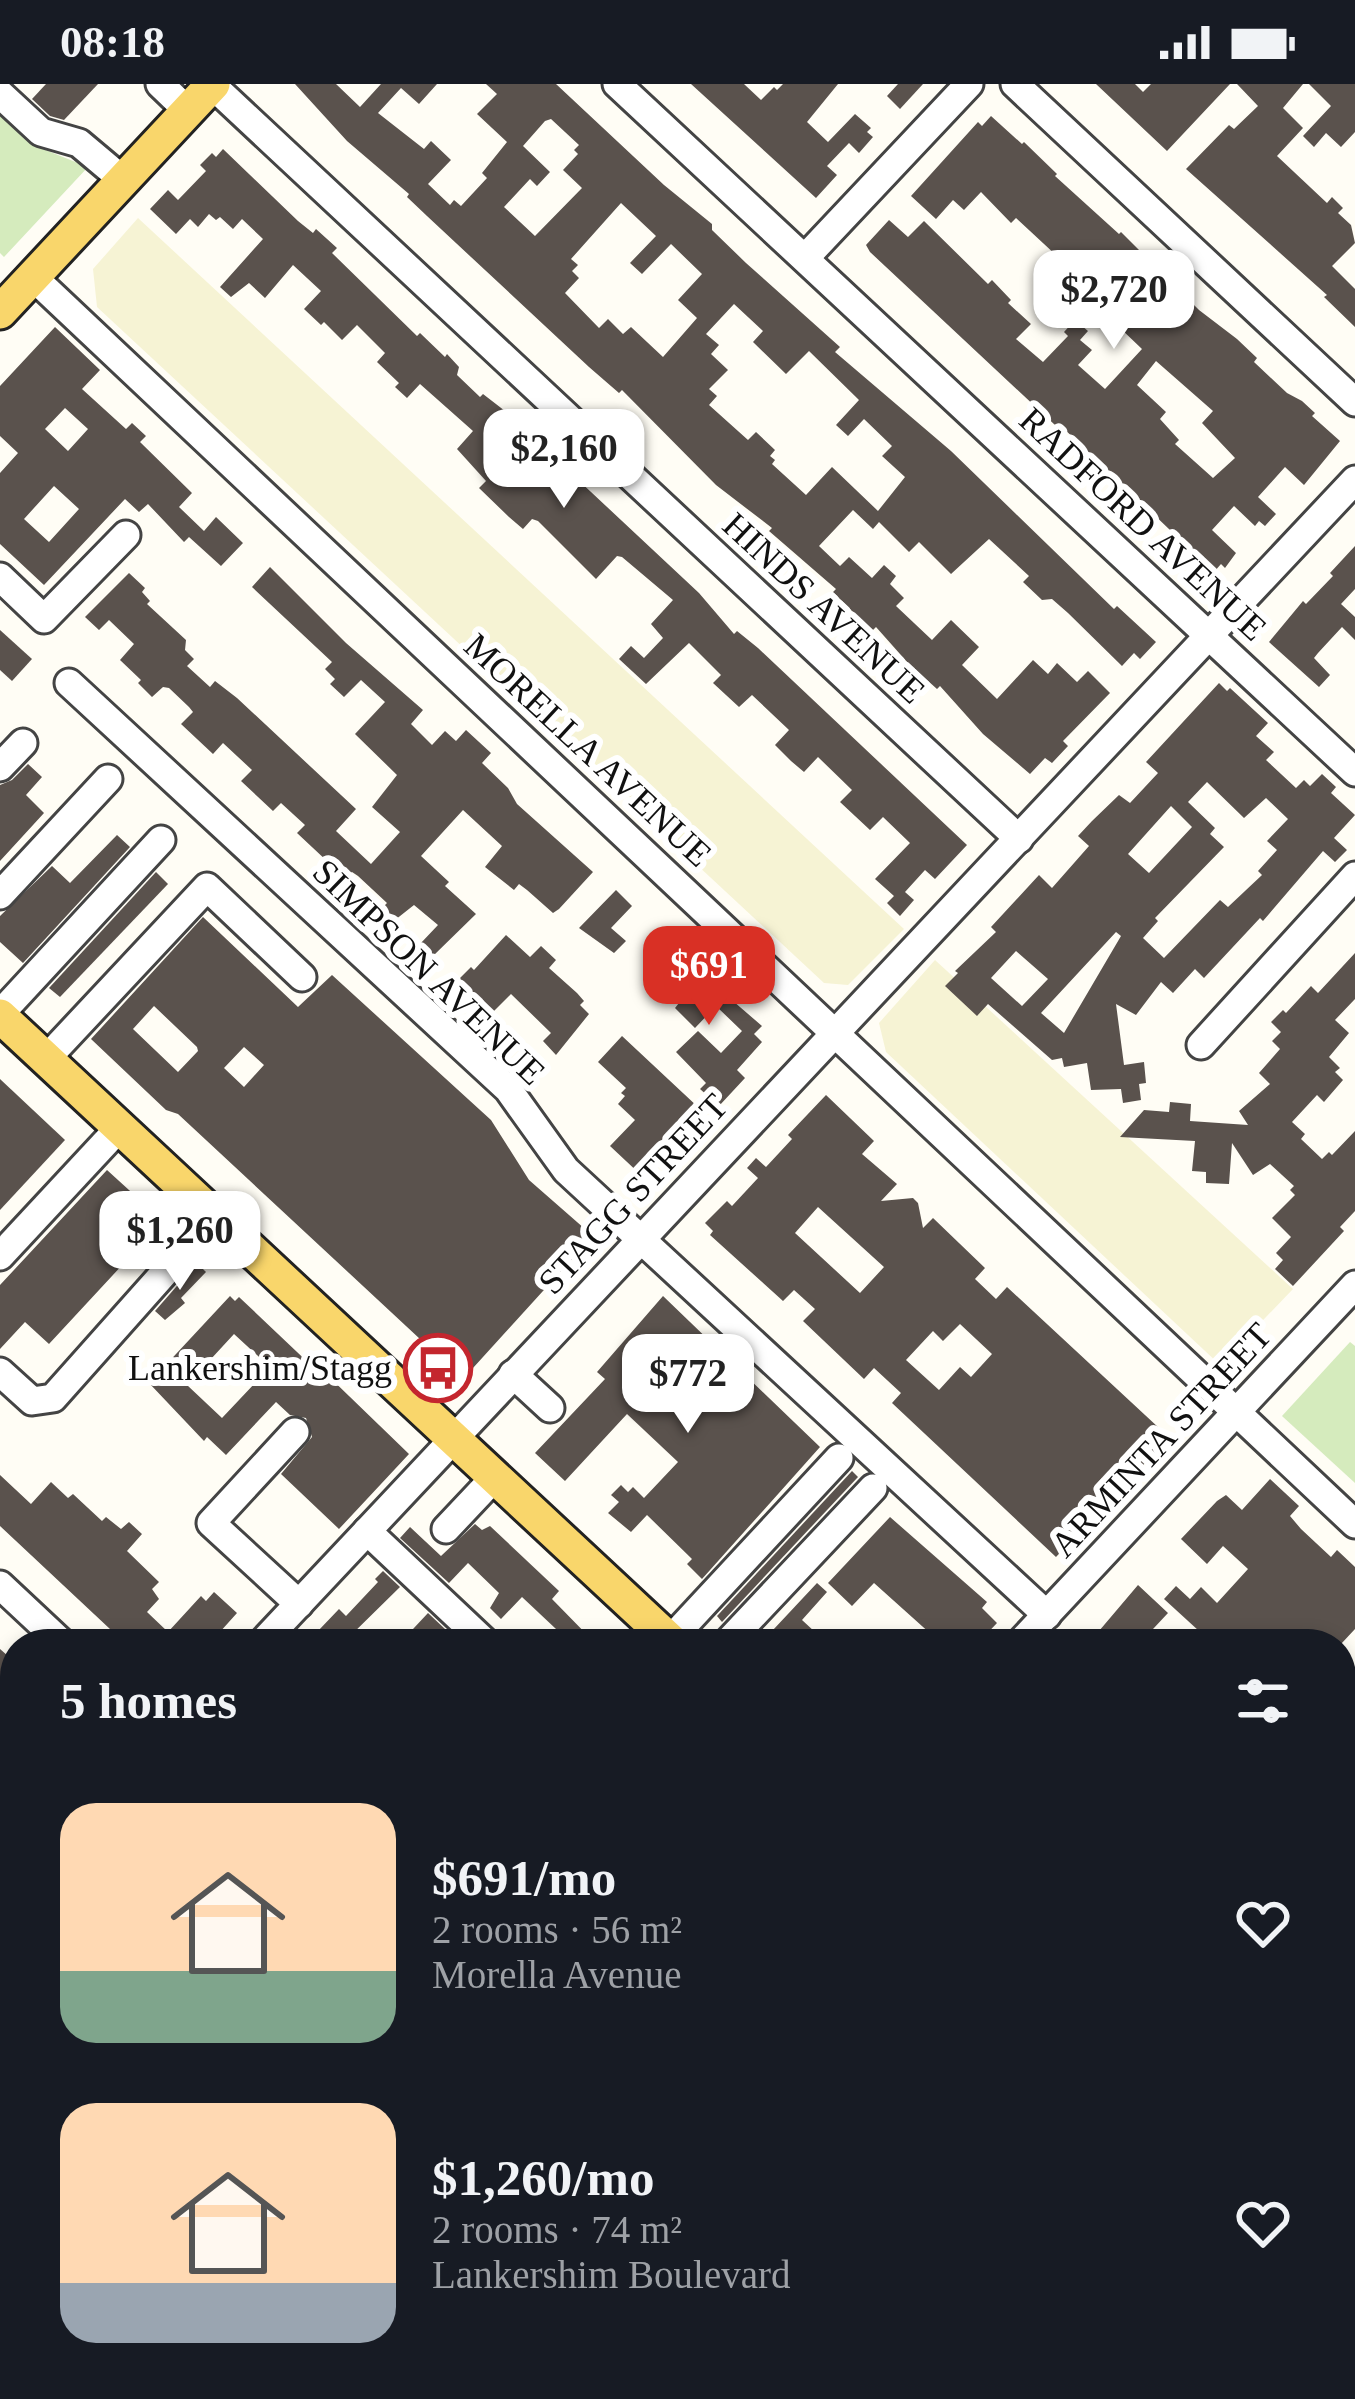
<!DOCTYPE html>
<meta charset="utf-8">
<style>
body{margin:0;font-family:Georgia,serif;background:#20242c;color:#f1f3f6;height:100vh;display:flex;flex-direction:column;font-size:45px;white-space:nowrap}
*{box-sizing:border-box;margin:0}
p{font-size:39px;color:#9ea1a6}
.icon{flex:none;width:66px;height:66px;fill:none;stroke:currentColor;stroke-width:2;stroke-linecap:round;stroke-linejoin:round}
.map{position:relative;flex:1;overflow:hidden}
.details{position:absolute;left:0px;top:1545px;width:1356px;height:771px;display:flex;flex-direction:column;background:#171b24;border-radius:48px 48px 0 0;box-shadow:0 6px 18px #0003}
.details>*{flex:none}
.price{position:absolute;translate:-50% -102px;padding:0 27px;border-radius:24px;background:#fff;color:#222;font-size:39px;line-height:78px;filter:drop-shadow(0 3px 6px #0008)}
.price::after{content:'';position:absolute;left:50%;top:72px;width:36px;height:27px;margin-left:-18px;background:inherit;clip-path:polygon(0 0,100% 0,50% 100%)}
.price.active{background:#d93025;color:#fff}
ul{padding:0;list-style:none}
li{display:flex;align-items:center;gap:36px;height:300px;padding:0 60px}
li span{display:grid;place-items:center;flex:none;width:336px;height:240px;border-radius:36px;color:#555}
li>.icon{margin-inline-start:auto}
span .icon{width:144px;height:144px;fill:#fffc;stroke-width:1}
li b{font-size:51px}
h2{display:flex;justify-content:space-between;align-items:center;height:144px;padding:0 60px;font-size:51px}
.status{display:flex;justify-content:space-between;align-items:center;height:84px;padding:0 60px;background:#171b24;direction:ltr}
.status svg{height:33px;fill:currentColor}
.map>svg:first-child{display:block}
</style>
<div class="status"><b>08:18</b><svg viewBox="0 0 49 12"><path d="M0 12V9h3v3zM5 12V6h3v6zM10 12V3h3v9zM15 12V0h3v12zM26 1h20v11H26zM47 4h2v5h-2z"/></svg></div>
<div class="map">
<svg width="1355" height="2315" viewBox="0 0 1355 2315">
<rect width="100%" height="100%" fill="#fffdf5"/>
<g fill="#f6f3d4">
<path d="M138,134L904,845L848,901L824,899L97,223L93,185Z"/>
<path d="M935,876L1293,1205L1220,1281L886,968L879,939Z"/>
</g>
<g fill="#d5ebbd">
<path d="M0,29L38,63L88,83L4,173L0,169Z"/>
<path d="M1350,1258L1355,1262V1399L1282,1332Z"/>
</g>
<g fill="#5a524d" fill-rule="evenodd">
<path d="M46,0H98L64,36L50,32L32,15Z"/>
<path d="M295,0H336L360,23L381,0H437L419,20L401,4L378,29L424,65L431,57L451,76L428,100L450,121L454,116L461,122L487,94L482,89L507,58L477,30L497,10L486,0H556L664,101L712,140V146L746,179L840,263L835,268L951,367L1114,525L1117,522L1156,558L1140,575L1134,569L1122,582L1068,529L1052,515L1042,516L1023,498L1029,492L989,455L951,490L919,458L909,468L879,438L873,445L853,426L819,462L840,482L849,473L872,494L884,481L896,492L890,500L904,514L896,522L932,556L951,536L979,563L962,581L997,615L1033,576L1048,590L1057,579L1077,598L1088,587L1110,609L1063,657L1068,662L1052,679L1045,674L1030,690L983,650L940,602L937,605L908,579L876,543L872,547L833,508L836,505L769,447L772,444L716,401L622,306L619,309L589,283L427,132L407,113L409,110L347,57ZM551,35L579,61L574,66L578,70L563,86L582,104L535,152L504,123L530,95L537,102L550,88L523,62L545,37ZM621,119L656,152L630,179L642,190L671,160L702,190L678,216L697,234L663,273L631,243L623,250L608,235L599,244L565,209L579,194L572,187L578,181L571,175ZM734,220L763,247L753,258L786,290L809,267L859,316L836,341L848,352L864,335L892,362L882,372L905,393L878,427L832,383L806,411L772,380L775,376L770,372L775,366L756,348L748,356L709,321L717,312L709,305L728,286L711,270L719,261L706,250Z"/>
<path d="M691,0H744L761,16L774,3L777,6L783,0H838L807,38L828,58L855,30L871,44L867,48L873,53L859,69L849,59L827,82L837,91L816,114Z"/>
<path d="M898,0H923L900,25L887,12Z"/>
<path d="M1096,0H1135L1143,8L1151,0H1230L1167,67Z"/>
<path d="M1237,0H1303L1283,24L1303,44L1277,72L1327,119L1332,113L1343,124L1338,129L1351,141L1355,159L1332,182L1355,205V243L1324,213L1327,211L1186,85L1229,41L1234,45L1258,22Z"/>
<path d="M1309,0H1355V48L1341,63L1326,49L1314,63L1303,52L1331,22Z"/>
<path d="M991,32L1022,60L1024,58L1057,90L1055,92L1119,150L1121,148L1199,226L1237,255L1257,274L1254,278L1287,309L1302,317L1315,329L1312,332L1340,357L1304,401L1285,383L1258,413L1276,430L1265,442L1259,437L1255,442L1234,422L1212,446L1236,469L1225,484L1221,480L1214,488L1060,341H1055L870,168L866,161L889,136L908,153L924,137L988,200L992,196L1011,216L1008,219L1031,240L1016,255L1043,278L1068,252L1064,248L1075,236L1088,247L1080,256L1092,266L1078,281L1105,305L1142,265L1120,244L1127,237L1016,134L1011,139L981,108L964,126L953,116L936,135L911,112L978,38L982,42ZM1156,277L1213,327L1202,339L1235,374L1213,394L1175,360L1179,356L1160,335L1166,328L1137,301Z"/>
<path d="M223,65L298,137L313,149L316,145L337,164L332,169L417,252L420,249L445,273L447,270L459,283L457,291L480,313L483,310L505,327L521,350L560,379L699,509L734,550L737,547L758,564L967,761L935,795L925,786L905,808L914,816L900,832L887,819L894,812L875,795L910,759L883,733L870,746L840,718L852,706L818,673L804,688L791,677L775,661L789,646L752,611L739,623L713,599L721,591L689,559L646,600L619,575L631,562L644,574L663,554L651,540L673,516L622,473L617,472L596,495L538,437L532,435L523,445L509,433L479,404L486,397L457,365L473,347L420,300L407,314L395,303L399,299L377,278L385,269L357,241L342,256L324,238L321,241L304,225L321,207L293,181L265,214L249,199L231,213L220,203L263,155L242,135L233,145L220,133L216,136L209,130L198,143L190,135L176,150L150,125L168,106L178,116L206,87L200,81L212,69L216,73Z"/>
<path d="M55,243L100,286L82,305L126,345L132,339L146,352L140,358L192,409L179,423L204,447L216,433L243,459L221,482L189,453L184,458L148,420L139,428L125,415L44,501L0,460V389L18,369L0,352V302ZM65,324L88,345L68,367L45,345ZM54,402L79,425L49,458L24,435Z"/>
<path d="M1355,462V505L1341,520L1355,533V556L1342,543L1318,569L1314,574L1330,591L1319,603L1269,558L1303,517L1306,520L1333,492L1330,489Z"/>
<path d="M270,483L346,559L423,626L411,640L432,661L445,647L456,657L466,646L491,669L482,679L508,704L517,720L593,788L559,825L553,829L527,806L519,800L514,806L485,783L502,762L463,726L421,772L449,798L445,802L476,830L433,872L420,860L438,841L414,821L395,836L382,824L387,819L358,792L352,788L344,793L297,749L305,741L281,719L273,727L241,697L252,686L223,659L213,670L181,640L193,628L189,623L169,604L163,603L152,613L138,599L141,596L120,576L134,560L109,536L99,546L85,533L129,489L145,504L142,508L150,517L147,520L186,556L185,566L194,575L187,582L210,603L215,597L237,614L356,725L336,747L371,780L400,748L372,723L397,691L355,650L385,618L361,596L344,613L330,600L335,595L325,585L332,578L252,503Z"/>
<path d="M0,546L32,575L12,597L0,586Z"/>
<path d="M1219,599L1227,607L1230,604L1268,639L1256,652L1274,668L1266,676L1296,704L1304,696L1310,702L1322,690L1336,703L1331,709L1355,731L1334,754L1347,766L1335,778L1323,767L1263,837L1260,834L1204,894L1195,885L1173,909L1161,898L1136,931L1116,920L1124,981L1144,978L1146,999L1139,1000L1141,1016L1123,1019L1121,1005L1091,1006L1087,979L1064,983L1062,974L1052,976L988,920L977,932L945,902L958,889L955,887L996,848L991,843L1039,791L1052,804L1089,762L1078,752L1092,737L1119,711L1130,719L1158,689L1146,678ZM1207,698L1244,734L1266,714L1288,735L1267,757L1277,766L1258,787L1262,791L1228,823L1220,816L1164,874L1143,854L1158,837L1155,834L1224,763L1210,750L1215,744L1188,718ZM1171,722L1192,743L1149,789L1128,770ZM1116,848L1121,852L1064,949L1041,929ZM1016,867L1048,895L1022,922L991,894Z"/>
<path d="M28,680L42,693L26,711L44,729L0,777V701L12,696Z"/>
<path d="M117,751L130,763L23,879L0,858V832L52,782L70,799Z"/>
<path d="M156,788L168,800L60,913L49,904Z"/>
<path d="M616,806L632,822L611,844L626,857L614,869L579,844Z"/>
<path d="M203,833L298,923L332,891L491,1036L529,1096L593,1152L463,1295L178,1030L166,1026L91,955ZM154,922L197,963L198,967L178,988L133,945ZM244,963L264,981L244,1003L224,984Z"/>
<path d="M506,851L530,873L541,862L556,876L549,884L577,909L584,917L580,921L589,930L556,971L543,957L551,949L511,910L493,928L456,898L471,883L474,886Z"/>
<path d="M675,867L762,942L754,950L762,958L737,986L745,994L719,1022L700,1005L706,999L676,968L698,947L721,969L742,947L716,922L695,944L675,924L679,919L653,895Z"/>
<path d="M1355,869V915L1335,936L1349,949L1329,973L1340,984L1335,988L1343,996L1324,1018L1317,1011L1292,1038L1305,1050L1301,1055L1322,1075L1329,1068L1332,1071L1355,1047V1127L1340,1143L1344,1147L1293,1202L1275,1185L1283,1176L1276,1169L1291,1153L1272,1134L1295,1111L1290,1106L1294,1102L1270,1080L1253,1091L1232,1059L1229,1100L1206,1099V1088L1192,1087L1195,1057L1120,1053L1144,1026L1169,1028L1170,1018L1191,1020L1190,1037L1248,1041L1239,1027L1270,1000L1259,989L1280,965L1272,957L1281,948L1271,938L1283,926L1286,929L1311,902L1318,909Z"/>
<path d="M622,952L699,1024L642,1092L610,1062L635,1036L618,1020L625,1012L621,1009L626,1004L598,978Z"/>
<path d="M0,995L65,1056L0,1126Z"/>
<path d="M826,1011L874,1057L862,1070L897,1100L881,1117L913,1114L918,1119L923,1144L933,1134L985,1184L975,1195L996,1215L1007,1203L1159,1344L1148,1356L1159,1366L1119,1404L1116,1401L1085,1435L1088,1439L1056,1473L892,1319L901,1309L874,1284L864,1295L803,1237L815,1225L794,1206L783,1217L710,1151L713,1147L705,1139L727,1117L732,1122L758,1094L747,1084L756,1074L766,1083L792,1055L788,1051ZM818,1123L884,1183L860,1209L795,1149ZM960,1240L992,1270L971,1293L960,1283L939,1306L906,1276L933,1247L943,1257Z"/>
<path d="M107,1086L163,1137L49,1260L25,1238L0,1265V1201Z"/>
<path d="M197,1179L206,1188L181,1214L185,1219L165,1236L155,1227Z"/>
<path d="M230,1212L235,1217L239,1213L316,1286L319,1283L409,1370L339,1445L281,1390L312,1353L306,1334L290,1331L276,1318L226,1371L207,1353L204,1357L149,1299ZM234,1250L270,1283L222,1334L187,1301Z"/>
<path d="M663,1212L820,1363L702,1495L687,1480L692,1475L647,1431L631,1448L608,1429L619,1418L611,1411L621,1401L628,1408L633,1403L644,1414L678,1378L627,1330L565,1397L535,1369L605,1295L597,1288Z"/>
<path d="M852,1387L858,1393L722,1538L717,1532Z"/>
<path d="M0,1391L31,1420L51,1398L68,1414L73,1410L102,1437L106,1433L121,1445L129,1438L142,1450L127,1467L159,1498L152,1505L159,1515L147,1528L168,1548L201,1512L206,1517L214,1508L237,1529L219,1549L216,1547L210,1554L204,1548L193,1560H126L0,1442Z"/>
<path d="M1270,1395L1299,1422L1290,1432L1301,1445L1331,1473L1337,1466L1355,1483V1545L1341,1560H1188L1199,1547L1164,1515L1176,1502L1190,1515L1201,1503L1217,1519L1248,1485L1223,1462L1207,1480L1181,1455L1217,1417L1226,1411L1242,1426Z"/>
<path d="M890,1433L987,1518L982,1524L997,1539L977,1560H942L874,1499L852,1522L828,1499Z"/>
<path d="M475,1440L482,1446L490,1442L559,1507L552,1515L596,1560H543L556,1545L522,1513L501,1535L490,1524L499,1509L468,1479L449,1499L400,1454L410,1443L441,1472Z"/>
<path d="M383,1487L400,1503L342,1560H319L325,1553L318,1547L339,1525L346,1532L378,1498L375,1495Z"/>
<path d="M817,1499L827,1508L802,1536L828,1560H760Z"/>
<path d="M1138,1501L1168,1529L1153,1545L1170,1560H1088Z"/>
<path d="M428,1529L461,1560H399Z"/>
<path d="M15,1564V1652L0,1638L7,1624L0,1618V1565L8,1572Z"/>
<path d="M1355,1656V1710L1341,1725V1671Z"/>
<path d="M15,1689V1779L0,1765V1704Z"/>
<path d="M1341,1865L1355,1879V1945L1341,1960Z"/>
<path d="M15,2144V2220L0,2206V2145L7,2152Z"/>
<path d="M0,2301H114L101,2315H0Z"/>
<path d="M141,2301H198L213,2315H155Z"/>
<path d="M386,2301H434L422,2315H373Z"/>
<path d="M590,2301H609L624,2315H577Z"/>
<path d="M790,2301H814L828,2315H777Z"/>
<path d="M945,2301H1014L1001,2315H932Z"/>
</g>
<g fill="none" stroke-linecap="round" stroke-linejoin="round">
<g stroke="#444" stroke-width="33">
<g id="minor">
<path d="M160,0L188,27"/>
<path d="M617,0L1355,688"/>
<path d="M1015,0L1355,318"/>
<path d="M212,1L1019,755"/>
<path d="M0,10L41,48L79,59L123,96"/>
<path d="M806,173L969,0"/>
<path d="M33,193L1355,1440"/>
<path d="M0,493L44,535L126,451"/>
<path d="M69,599L508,1005L566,1086L1047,1531"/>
<path d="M0,683L23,659"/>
<path d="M0,811L108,695"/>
<path d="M0,930L161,756"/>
<path d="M1201,961L1355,792"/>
<path d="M46,975L207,803L302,893"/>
<path d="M0,1172L120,1043"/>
<path d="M0,1288L32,1317L53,1314L215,1132"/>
<path d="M513,1290L550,1324"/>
<path d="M295,1348L211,1439L299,1520"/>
<path d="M446,1445L495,1393"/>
<path d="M367,1447L487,1560"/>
<path d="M0,1501L63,1560"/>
<path d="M670,1556L839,1374"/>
<path d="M261,1560L1355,396"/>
<path d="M726,1560L873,1404"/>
<path d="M1019,1560L1355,1201"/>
<path d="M1341,1615L1355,1600"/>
<path d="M0,1839L15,1823"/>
<path d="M0,2066L15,2080"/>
<path d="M1341,2128L1355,2132"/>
<path d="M1341,2249L1346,2254L1355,2245"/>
<path d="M256,2301L271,2315"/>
<path d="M303,2315L316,2301"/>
<path d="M678,2315L691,2301"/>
</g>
</g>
<g stroke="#222" stroke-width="39">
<g id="major">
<path d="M0,228L213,0"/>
<path d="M0,932L674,1560"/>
<path d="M1342,2024L1347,2073L1355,2085"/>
<path d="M1341,2176L1355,2189"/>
<path d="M1074,2315L1086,2301"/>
</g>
</g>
<use href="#minor" stroke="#fff" stroke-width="27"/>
<use href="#major" stroke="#f9d66b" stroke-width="33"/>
</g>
<defs>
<g id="bus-ring" transform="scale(3.45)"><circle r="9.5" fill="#fff" stroke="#c4262e" stroke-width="1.5"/><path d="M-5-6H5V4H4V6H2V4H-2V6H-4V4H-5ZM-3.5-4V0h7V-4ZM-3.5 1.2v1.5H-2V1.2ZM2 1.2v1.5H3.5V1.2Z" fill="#c4262e"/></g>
</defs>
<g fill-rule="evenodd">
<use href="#bus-ring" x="438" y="1284"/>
</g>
<g text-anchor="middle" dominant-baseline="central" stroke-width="12" stroke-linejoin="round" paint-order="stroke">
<g font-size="36" fill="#111" stroke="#fff">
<text transform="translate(1143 440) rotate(43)">RADFORD AVENUE</text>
<text transform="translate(824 524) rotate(43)">HINDS AVENUE</text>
<text transform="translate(588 666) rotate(43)">MORELLA AVENUE</text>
<text transform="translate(429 888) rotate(44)">SIMPSON AVENUE</text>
<text transform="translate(633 1110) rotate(-47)">STAGG STREET</text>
<text transform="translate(1161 1356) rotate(-47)">ARMINTA STREET</text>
</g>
<g font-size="36" fill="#111" stroke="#fff" text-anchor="end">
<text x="392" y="1284">Lankershim/Stagg</text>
</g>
</g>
</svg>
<b class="price" style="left:1114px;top:268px">$2,720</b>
<b class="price" style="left:564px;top:427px">$2,160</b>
<b class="price active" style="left:709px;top:944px">$691</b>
<b class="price" style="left:180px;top:1209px">$1,260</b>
<b class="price" style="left:688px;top:1352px">$772</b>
<section class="details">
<h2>5 homes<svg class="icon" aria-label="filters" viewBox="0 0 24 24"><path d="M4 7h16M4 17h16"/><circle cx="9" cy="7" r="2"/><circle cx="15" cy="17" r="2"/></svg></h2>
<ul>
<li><span style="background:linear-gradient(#ffd9b3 70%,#7fa58c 0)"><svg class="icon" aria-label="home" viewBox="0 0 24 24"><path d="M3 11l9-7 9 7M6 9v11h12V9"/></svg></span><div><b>$691/mo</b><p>2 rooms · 56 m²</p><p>Morella Avenue</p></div><svg class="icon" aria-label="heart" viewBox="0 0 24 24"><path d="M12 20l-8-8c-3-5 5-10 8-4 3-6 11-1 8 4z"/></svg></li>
<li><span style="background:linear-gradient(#ffd9b3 75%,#9aa5b1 0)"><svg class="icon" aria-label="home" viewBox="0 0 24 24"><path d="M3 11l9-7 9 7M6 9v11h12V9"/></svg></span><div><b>$1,260/mo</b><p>2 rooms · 74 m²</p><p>Lankershim Boulevard</p></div><svg class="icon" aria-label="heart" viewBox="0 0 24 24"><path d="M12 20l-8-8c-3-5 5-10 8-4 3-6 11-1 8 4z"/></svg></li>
</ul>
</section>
</div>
